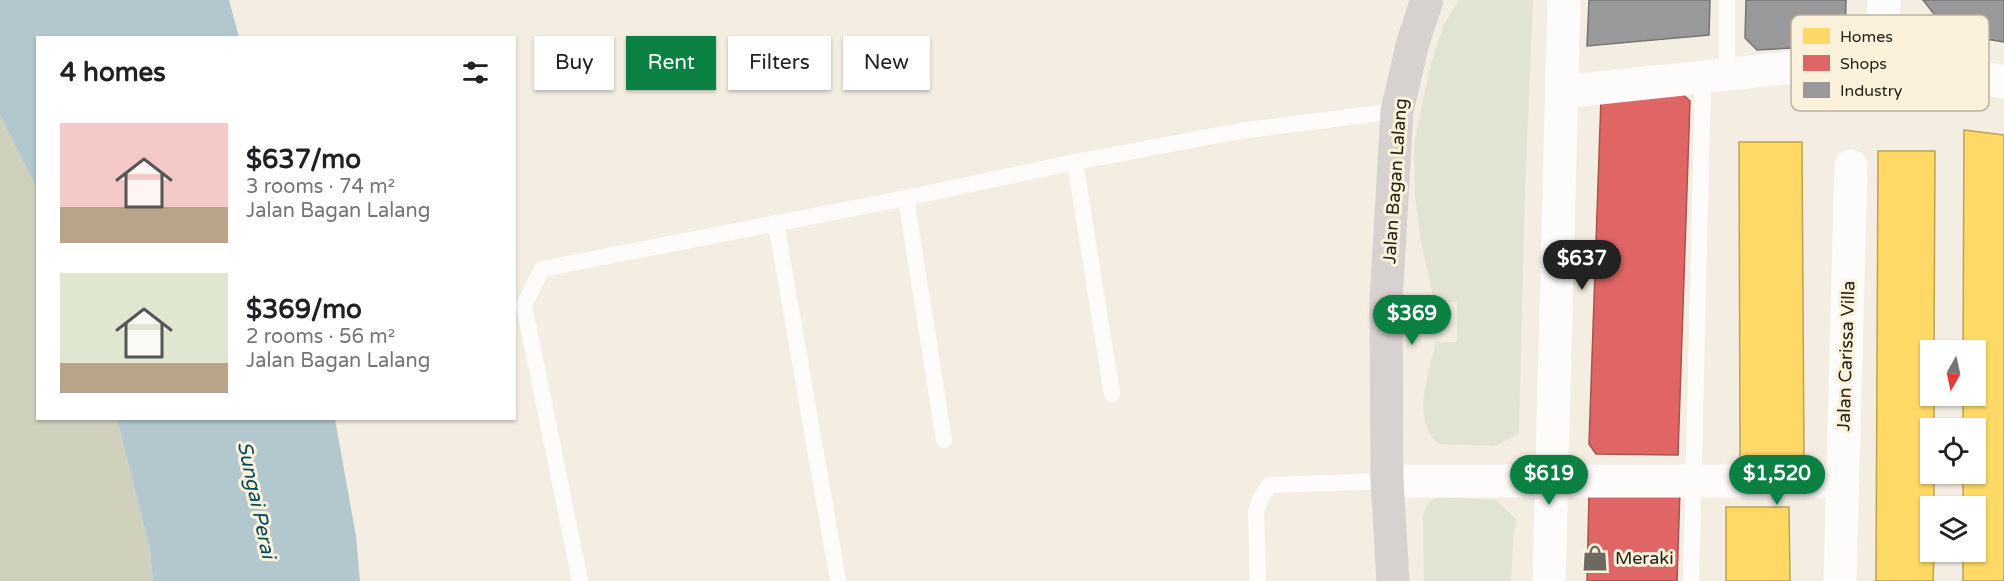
<!DOCTYPE html>
<meta charset="utf-8">
<style>
body{margin:0;font-family:"Varela Round",sans-serif;background:#f6f6f6;color:#202124;height:100vh;display:flex;flex-direction:column;font-size:22px;white-space:nowrap}
*{box-sizing:border-box;margin:0}
p{font-size:20px;color:#757577}
.icon{flex:none;width:33px;height:33px;fill:none;stroke:currentColor;stroke-width:2;stroke-linecap:round;stroke-linejoin:round}
.map{position:relative;flex:1;overflow:hidden}
.details{position:absolute;left:36px;top:36px;width:480px;height:384px;display:flex;flex-direction:column;background:#fff;border-radius:0px;box-shadow:0 2px 4px #0004}
.details>*{flex:none}
.top-card{position:absolute;left:534px;top:36px;width:570px;height:54px;display:flex;gap:12px}
.needle{width:39px;rotate:189deg}
.controls{position:absolute;left:1920px;top:340px;display:grid;gap:12px}
.controls a{display:grid;place-items:center;width:66px;height:66px;border-radius:0px;background:#fff;box-shadow:0 2px 4px #0004;font-size:30px}
.price{position:absolute;translate:-50% -51px;padding:0 14px;border-radius:21px;background:#0b8043;color:#fff;font-size:20px;line-height:39px;filter:drop-shadow(0 2px 3px #0008)}
.price::after{content:'';position:absolute;left:50%;top:36px;width:18px;height:14px;margin-left:-9px;background:inherit;clip-path:polygon(0 0,100% 0,50% 100%)}
.price.on{background:#222;color:#fff}
ul{padding:0;list-style:none}
li{display:flex;align-items:center;gap:18px;height:150px;padding:0 24px}
li span{display:grid;place-items:center;flex:none;width:168px;height:120px;border-radius:0px;color:#555}
li>.icon{margin-inline-start:auto}
span .icon{width:72px;height:72px;fill:#fffc;stroke-width:1}
li b{font-size:26px}
h2{display:flex;justify-content:space-between;align-items:center;height:72px;padding:0 24px;font-size:26px}
.pill{padding:0 21px;border-radius:0px;background:#fff;box-shadow:0 2px 4px #0004;font-size:21px;line-height:54px}
.pill.on{background:#0b8043;color:#fff}
.map>svg:first-child{display:block}
</style>
<div class="map">
<svg width="2004" height="581" viewBox="0 0 2004 581">
<rect width="100%" height="100%" fill="#f4eee2"/>
<g fill="#e2e4d3">
<path d="M1459,0H1533L1525,190L1519,434L1494,446L1439,444C1410,422 1429,371 1436,342H1457V302H1434L1420,237L1415,195L1414,143L1431,63L1444,24Z"/>
<path d="M1440,497L1496,500L1517,520L1514,531L1511,581H1424L1423,514L1429,502Z"/>
</g>
<path fill="#cfd1bc" d="M0,115L37,189L38,418L117,419L150,550L153,581H0Z"/>
<g fill="#b2c8ce">
<path d="M0,0H229L239,37L38,38L37,189L0,115Z"/>
<path d="M117,419H335L356,536L360,581H153L150,550Z"/>
</g>
<g fill="#ffd966" stroke="#bea24f" stroke-width="1.5">
<path d="M1964,130L2004,135V581H1963V552H1976V507H1963V474H1976V429H1963V396H1976V351H1963Z"/>
<path d="M1739,142H1802L1804,459H1740Z"/>
<path d="M1878,151H1935L1934,351H1930V396H1934V429H1930V474H1934V507H1930V552H1934L1933,581H1876Z"/>
<path d="M1726,507H1789L1790,581H1726Z"/>
</g>
<g fill="#e06666" stroke="#a8524f" stroke-width="1.5">
<path d="M1678,90L1690,101L1678,455L1596,454L1589,444L1601,98Z"/>
<path d="M1680,490L1677,581H1587L1589,495Z"/>
</g>
<g fill="#999" stroke="#767573" stroke-width="1.5">
<path d="M1589,0H1710L1709,35L1587,46Z"/>
<path d="M1746,0H1846L1845,45L1757,50L1745,38Z"/>
<path d="M1923,0H2004V42L1949,33Z"/>
</g>
<g fill="none" stroke-linecap="round" stroke-linejoin="round">
<g stroke="#fdfcfb" stroke-width="16">
<path d="M1727,75V0"/>
<path d="M1075,162L1112,394"/>
<path d="M906,198L944,440"/>
<path d="M776,223L838,581"/>
<path d="M580,581L524,305L542,269L906,198L1075,162L1240,131L1397,111"/>
<path d="M1258,581L1256,513L1260,499L1270,485L1387,481"/>
<path d="M1691,581L1703,78"/>
</g>
<g stroke="#fdfcfb" stroke-width="33">
<path d="M1881,58L1884,0"/>
<path d="M1562,92L1881,58L2004,82"/>
<path d="M1387,481H1843"/>
<path d="M1549,581L1564,0"/>
<path d="M1840,581L1851,166"/>
</g>
<path stroke="#d7d1cf" stroke-width="33" d="M1393,581L1387,481L1386,302L1397,111L1413,42L1427,0"/>
</g>
<defs>
<g id="shop-bare" transform="scale(2.07)"><path d="M-5-2.5h2.3a2.7 3.5 0 0 1 5.4 0H5L5.5 6h-11ZM-1.5-2.5h3a1.5 2.3 0 0 0-3 0Z" fill="#6e6960" stroke="#fcf1da" stroke-width="2.5" paint-order="stroke"/></g>
</defs>
<g fill-rule="evenodd">
<use href="#shop-bare" x="1595" y="558"/>
</g>
<g text-anchor="middle" dominant-baseline="central" stroke-width="6" stroke-linejoin="round" paint-order="stroke">
<g font-size="18" fill="#26221a" stroke="#fcf1da">
<text transform="translate(1395 181) rotate(-86)">Jalan Bagan Lalang</text>
<text transform="translate(1846 356) rotate(-88)">Jalan Carissa Villa</text>
</g>
<g font-size="18" fill="#26221a" stroke="#fcf1da" text-anchor="start">
<text x="1615" y="558">Meraki</text>
</g>
<g font-size="20" font-style="italic" fill="#00485f" stroke="#fcf1da">
<text transform="translate(256 500) rotate(78)">Sungai Perai</text>
</g>
</g>
<rect x="1791" y="15" width="198" height="96" rx="9" fill="#fcf1da" stroke="#bcb3a0" stroke-width="1.5"/>
<rect x="1803" y="28" width="27" height="16" fill="#ffd966"/>
<rect x="1803" y="55" width="27" height="16" fill="#e06666"/>
<rect x="1803" y="82" width="27" height="16" fill="#999"/>
<g font-size="16" fill="#26221a">
<text x="1840" y="42">Homes</text>
<text x="1840" y="69">Shops</text>
<text x="1840" y="96">Industry</text>
</g>
</svg>
<div class="controls">
<a><svg class="needle" viewBox="-14 -14 28 28"><path d="M0-13l5 13h-10z" fill="#e53935"/><path d="M0 13l5-13h-10z" fill="#757577"/></svg></a>
<a><svg class="icon" aria-label="locate" viewBox="0 0 24 24"><circle cx="12" cy="12" r="6"/><path d="M12 2v4M12 18v4M2 12h4M18 12h4"/></svg></a>
<a><svg class="icon" aria-label="layers" viewBox="0 0 24 24"><path d="M12 4l9 5-9 5-9-5zM3 14l9 5 9-5"/></svg></a>
</div>
<b class="price on" style="left:1582px;top:291px">$637</b>
<b class="price" style="left:1412px;top:346px">$369</b>
<b class="price" style="left:1549px;top:506px">$619</b>
<b class="price" style="left:1777px;top:506px">$1,520</b>
<div class="top-card">
<a class="pill">Buy</a>
<a class="pill on">Rent</a>
<a class="pill">Filters</a>
<a class="pill">New</a>
</div>
<section class="details">
<h2>4 homes<svg class="icon" aria-label="filters" viewBox="0 0 24 24"><path d="M4 7h16M4 17h16"/><circle cx="9" cy="7" r="2"/><circle cx="15" cy="17" r="2"/></svg></h2>
<ul>
<li><span style="background:linear-gradient(#f6c9c9 70%,#b9a48a 0)"><svg class="icon" aria-label="home" viewBox="0 0 24 24"><path d="M3 11l9-7 9 7M6 9v11h12V9"/></svg></span><div><b>$637/mo</b><p>3 rooms · 74 m²</p><p>Jalan Bagan Lalang</p></div></li>
<li><span style="background:linear-gradient(#dfe7d0 75%,#b9a48a 0)"><svg class="icon" aria-label="home" viewBox="0 0 24 24"><path d="M3 11l9-7 9 7M6 9v11h12V9"/></svg></span><div><b>$369/mo</b><p>2 rooms · 56 m²</p><p>Jalan Bagan Lalang</p></div></li>
</ul>
</section>
</div>
